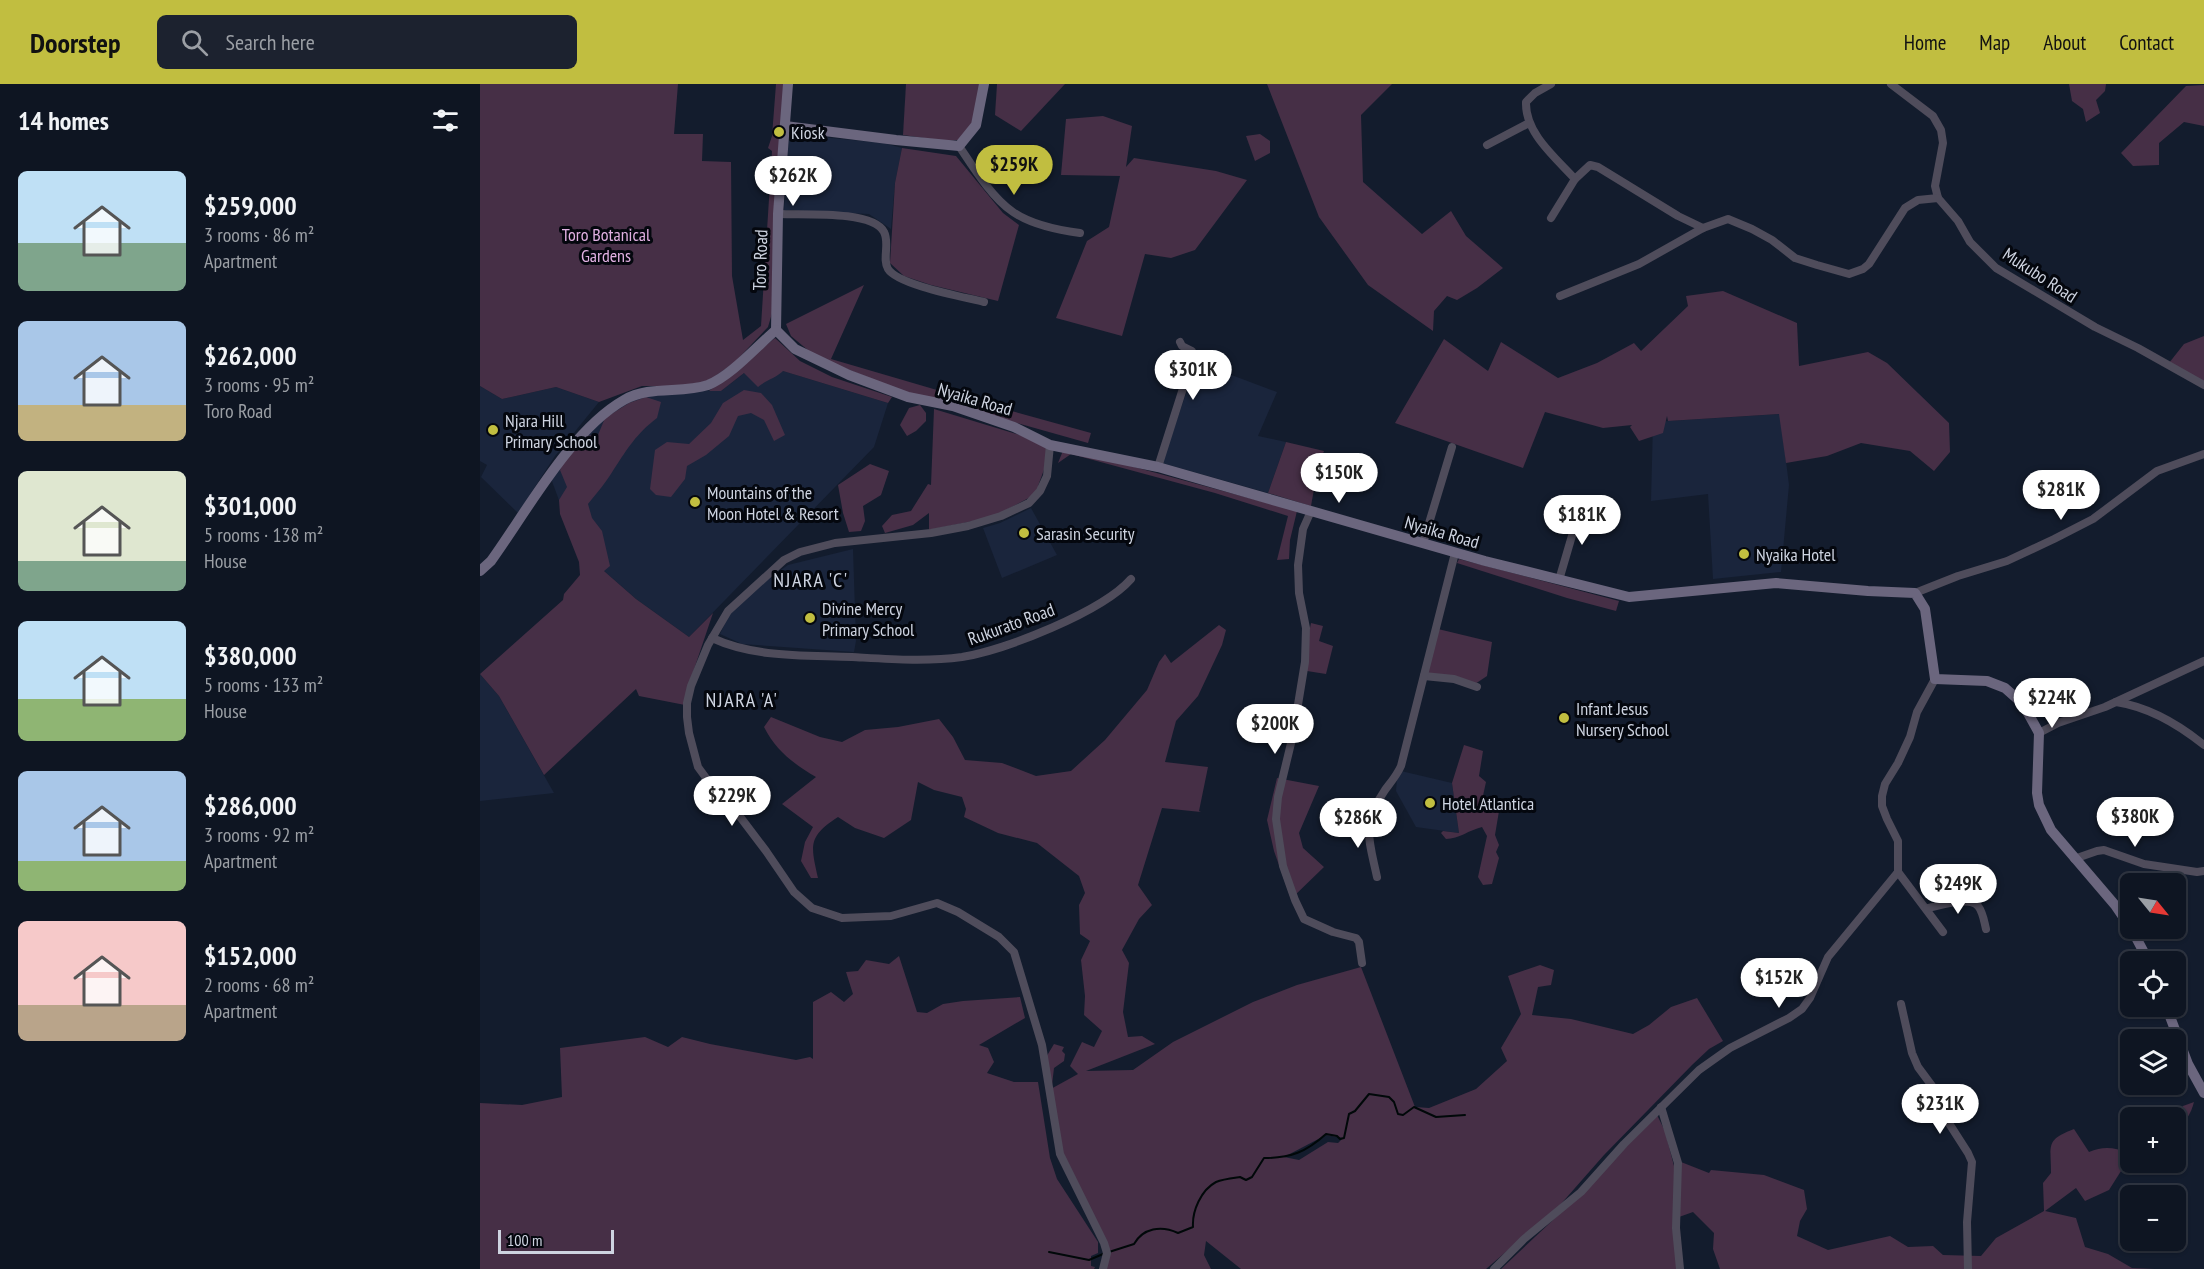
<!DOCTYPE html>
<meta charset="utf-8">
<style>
body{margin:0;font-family:"PT Sans Narrow",sans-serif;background:#1c222f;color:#f1f3f6;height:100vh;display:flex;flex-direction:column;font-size:22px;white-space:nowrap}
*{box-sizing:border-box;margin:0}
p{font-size:20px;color:#9b9fa5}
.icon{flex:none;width:33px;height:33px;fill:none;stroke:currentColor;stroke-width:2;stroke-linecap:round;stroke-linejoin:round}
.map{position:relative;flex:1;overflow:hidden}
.drawer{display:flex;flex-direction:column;background:#0e1522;width:480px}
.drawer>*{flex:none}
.needle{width:39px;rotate:120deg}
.buttons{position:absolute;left:1640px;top:789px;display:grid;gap:12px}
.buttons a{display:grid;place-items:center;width:66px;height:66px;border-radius:9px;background:#0e1522;box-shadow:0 2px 4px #0004,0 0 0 2px #2e3440;font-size:30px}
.scale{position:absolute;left:18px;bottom:15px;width:116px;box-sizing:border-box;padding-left:6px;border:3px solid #ced4e1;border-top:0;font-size:16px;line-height:21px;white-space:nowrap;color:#ced4e1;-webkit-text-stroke:4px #04070e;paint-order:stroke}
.price{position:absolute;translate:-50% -51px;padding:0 14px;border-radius:21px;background:#fff;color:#222;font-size:20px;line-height:39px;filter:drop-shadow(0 2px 3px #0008)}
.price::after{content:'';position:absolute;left:50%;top:36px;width:18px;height:14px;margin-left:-9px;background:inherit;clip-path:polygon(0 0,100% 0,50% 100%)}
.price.on{background:#c1be40;color:#111}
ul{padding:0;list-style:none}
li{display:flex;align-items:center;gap:18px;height:150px;padding:0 18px}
li span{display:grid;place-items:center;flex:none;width:168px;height:120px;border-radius:9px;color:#555}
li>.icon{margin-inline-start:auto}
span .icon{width:72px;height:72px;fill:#fffc;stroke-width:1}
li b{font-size:26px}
h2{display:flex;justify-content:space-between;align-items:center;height:72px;padding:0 18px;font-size:26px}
header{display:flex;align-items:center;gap:36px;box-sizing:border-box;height:84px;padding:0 30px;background:#c1be40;color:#111}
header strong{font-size:28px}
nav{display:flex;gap:33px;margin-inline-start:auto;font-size:21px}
.search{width:420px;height:54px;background:#1c222f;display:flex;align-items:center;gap:15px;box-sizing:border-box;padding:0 21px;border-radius:9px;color:#9b9fa5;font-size:22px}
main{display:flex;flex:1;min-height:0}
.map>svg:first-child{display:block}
</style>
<header>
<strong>Doorstep</strong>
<div class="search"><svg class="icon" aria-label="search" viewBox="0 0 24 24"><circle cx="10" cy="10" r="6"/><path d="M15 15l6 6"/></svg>Search here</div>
<nav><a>Home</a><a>Map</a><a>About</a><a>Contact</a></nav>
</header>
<main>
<section class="drawer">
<h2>14 homes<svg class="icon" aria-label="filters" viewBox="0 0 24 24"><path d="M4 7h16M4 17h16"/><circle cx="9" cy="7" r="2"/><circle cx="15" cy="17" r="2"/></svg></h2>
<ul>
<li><span style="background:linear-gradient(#bfe0f5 60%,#7fa58c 0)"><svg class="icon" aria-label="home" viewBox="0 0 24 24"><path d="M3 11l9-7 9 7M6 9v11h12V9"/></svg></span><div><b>$259,000</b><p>3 rooms · 86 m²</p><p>Apartment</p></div></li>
<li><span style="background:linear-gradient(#a9c7e8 70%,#c2b280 0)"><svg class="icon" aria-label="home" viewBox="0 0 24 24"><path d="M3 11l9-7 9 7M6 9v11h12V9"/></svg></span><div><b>$262,000</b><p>3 rooms · 95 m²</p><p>Toro Road</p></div></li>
<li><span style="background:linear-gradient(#dfe7d0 75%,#7fa58c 0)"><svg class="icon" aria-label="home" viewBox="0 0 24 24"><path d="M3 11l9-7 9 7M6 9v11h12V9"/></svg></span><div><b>$301,000</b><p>5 rooms · 138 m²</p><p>House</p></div></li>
<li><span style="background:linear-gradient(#bfe0f5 65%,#8fb573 0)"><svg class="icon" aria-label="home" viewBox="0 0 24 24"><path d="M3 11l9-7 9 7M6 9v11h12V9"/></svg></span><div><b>$380,000</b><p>5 rooms · 133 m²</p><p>House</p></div></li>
<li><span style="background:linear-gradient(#a9c7e8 75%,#8fb573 0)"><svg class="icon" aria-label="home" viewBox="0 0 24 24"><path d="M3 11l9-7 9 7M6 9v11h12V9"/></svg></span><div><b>$286,000</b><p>3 rooms · 92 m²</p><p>Apartment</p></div></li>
<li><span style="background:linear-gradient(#f6c9c9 70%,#b9a48a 0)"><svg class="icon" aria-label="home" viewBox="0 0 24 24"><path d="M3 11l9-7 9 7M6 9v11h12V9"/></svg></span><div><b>$152,000</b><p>2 rooms · 68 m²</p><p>Apartment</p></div></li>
</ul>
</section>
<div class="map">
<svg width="1724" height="1185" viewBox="0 0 1724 1185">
<rect width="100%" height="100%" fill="#131c2d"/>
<g fill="#1a253c">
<path d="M309,50L404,59L422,64L415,99L411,145L389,130L304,126Z"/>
<path d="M717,278L797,308L778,352L806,358L788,409L682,379Z"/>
<path d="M277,279L408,319L394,363L209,553L156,515L124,487L108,494L70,392L83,373L146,314L205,305L241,307Z"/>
<path d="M0,302L22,315L76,303L119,318L75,372L38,429L1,393L7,381L0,377Z"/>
<path d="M1300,330L1309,401L1301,488L1233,495L1228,410L1171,417L1173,338Z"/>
<path d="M551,424L577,471L522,494L503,444L520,439Z"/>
<path d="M373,465L376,557L374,568L262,560L240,550L250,529L277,503L308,481Z"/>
<path d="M0,590L19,612L74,709L0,717Z"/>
<path d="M921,687L972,699L979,749L936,743L916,707L917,695Z"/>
</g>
<g fill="#462f46" fill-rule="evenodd">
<path d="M0,0H198L194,50H223L222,77L251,78L252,192L263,256L281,242L292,67L288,64L292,52L296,0H304L292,189L293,226L288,243L254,279L228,297L201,302H162L119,318L76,303L22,315L0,302Z"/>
<path d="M426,0H501L494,38L478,56L465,57L423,51Z"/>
<path d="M517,0H585L541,47L515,31Z"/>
<path d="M787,0H912L881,31L883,98L942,150L971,127L986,152L1023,184L997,204L977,216L967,212L954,227L953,247L888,201L839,133Z"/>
<path d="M1589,0H1626L1625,7L1616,16L1620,29L1606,38L1603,25L1592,17Z"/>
<path d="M1724,1V42L1704,38L1679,59V81L1653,82L1641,69L1706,2Z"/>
<path d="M623,32L652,42L646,83L654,74L736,87L767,96L715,166L691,174L665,170L642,252L576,234L607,157L629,143L640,92L581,91L586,35Z"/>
<path d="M780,50L790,57V69L775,77L766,52Z"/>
<path d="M422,64L476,72L523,129L539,141L518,217L451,201L424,192L410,179L415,99Z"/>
<path d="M384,201L351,275L474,311L470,321L426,309L335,272L311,252L306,240Z"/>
<path d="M1243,207L1317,239L1319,282L1388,268L1407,279L1469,339L1470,368L1454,387L1430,367L1381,359L1347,372L1306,379L1299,330L1188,337L1187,332L1183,349L1159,357L1150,343L1152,341L1123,344L1065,328L1043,384L915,339L964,255L1008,287L1021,258L1078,294L1117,279L1154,259L1161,267L1208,222L1206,212Z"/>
<path d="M1724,252V299L1689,279L1704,260Z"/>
<path d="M295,254L320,277L352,293L412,313L408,319L303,287C296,294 286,296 278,303L264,289L241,307H229Z"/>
<path d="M264,306L281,309L292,321L305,351L294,357L284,336L271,329L258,332L249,352L226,371L207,382L205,395L191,413L176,411L170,405L175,366L187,358L209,360L231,339L243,319Z"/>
<path d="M166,313L181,318L177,334C156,350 148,364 134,385C127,397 117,409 108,420L112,434L122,447L130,482L124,487L156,515L209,553L233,529L206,609L205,621L159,612L156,605L64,691L19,612L0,590L83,516L84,510L100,491L99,478L80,430L79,416L87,403L80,386L88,368L102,352L118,351L125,334L149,319Z"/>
<path d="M481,313L611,349L608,359L477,322Z"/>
<path d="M440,321L446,329V337L436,347L427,352L420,341L429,324Z"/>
<path d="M454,325L573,361L558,402V409L513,433L449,446V429L433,441L405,449L402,442L412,431L431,427L448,400L451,401Z"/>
<path d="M806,358L844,367L838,383L831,422L788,409Z"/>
<path d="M584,364L817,427L810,456L809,475L797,476L808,432L735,409L591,370L578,379Z"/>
<path d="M390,380L409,387L401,411L383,422L385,437L381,447L369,448L363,429L358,401Z"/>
<path d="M979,475L1139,517L1136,527L1087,514L977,479Z"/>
<path d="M831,539L843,542L839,557L853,562L846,590L827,587L814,624Z"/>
<path d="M739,541L746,546L742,561L718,612L696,637L685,678L728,683L719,727L721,728L682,724L658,801L672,821L659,835L642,866L649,879L643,928L648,953L662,952L675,960L606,987L653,986L693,958L773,918L817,901L881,883L935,1023L949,1024L996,1005L1027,977L1021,964L1041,930L1028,892L1060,881L1074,886L1071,901L1058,903L1052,931L1091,935L1153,950L1169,941L1191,923L1217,914L1243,957L1229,965L1212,981L1124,1071L1080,1121L1006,1185H761L726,1157L724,1171L731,1185H623L628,1174L577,1066L569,1006L598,990L590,982L602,958L614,963L622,947L604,931L605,912L601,876L610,857L600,850L599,821L605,809L599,792L557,759L518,749L484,733L486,725L482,713L454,706L438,698L431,736L404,754L375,744L358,733C327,753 331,762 338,794H331L321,777L325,758L333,743L302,720L336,693C314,680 296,667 284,643L291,633L340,653L362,658L385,646L418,643L459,635L473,653L485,676L522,679L556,692L591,687L625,656L667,606L679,578L685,570L691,579ZM846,1051L863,1054L858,1059L848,1058L819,1076L804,1073Z"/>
<path d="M958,545L1012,558L1007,592L995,600L947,589Z"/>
<path d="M984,661L1003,667L999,692L1006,698L1001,721L1019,727L1015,751L1019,761L1016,768L1019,774L1012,800L1003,801L998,793L1007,752L1002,743C989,746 979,755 966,755L961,749L963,747L979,749L972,699Z"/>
<path d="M797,694L839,702L819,749L823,764L844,783L811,815L794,767L787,736Z"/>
<path d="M419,872L437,928L447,929L463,920L483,917L540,913L545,934L499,961L508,964L514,978L507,989L534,998H558L570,1074L577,1095L618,1158V1169L611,1172V1182L615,1183L614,1185H0V1019L42,1021L82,1013L80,964L165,953L188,963L202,953L230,960L316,976L330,973L333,975V918L351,908L364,918L373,910L366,888L378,887L386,876L409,880Z"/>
<path d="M574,960L584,963L582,967L585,970L584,977L574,984L572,1001L565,975Z"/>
<path d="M1714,1018C1711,1030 1705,1039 1695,1046V1035L1703,1022Z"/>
<path d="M1176,1029L1185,1047L1194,1082L1198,1185H1021L1072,1137Z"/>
<path d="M1594,1045L1609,1068C1623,1062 1634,1063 1648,1069L1650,1068V1078L1662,1079L1660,1082L1641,1087L1629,1106L1605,1117L1596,1104L1565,1127L1596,1134L1605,1163L1628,1170L1652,1184L1675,1185H1240L1233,1165L1234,1149L1213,1128L1199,1133L1201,1078L1229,1089L1231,1086L1284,1091L1324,1106L1327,1125L1320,1137L1317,1152L1348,1166L1410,1152L1428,1163L1453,1162L1463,1171L1501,1172L1516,1154L1564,1127L1563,1099L1571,1089C1571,1061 1565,1056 1594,1045Z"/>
</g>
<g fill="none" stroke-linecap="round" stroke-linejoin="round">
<g stroke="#000809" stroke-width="2">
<path d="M569,1168L609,1176L623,1170"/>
<path d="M629,1168L654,1160C663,1144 681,1141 698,1149L713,1143C712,1127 721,1106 736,1098C743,1095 753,1094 760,1093L766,1096L772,1093L784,1074C811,1074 826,1068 846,1050L857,1052L860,1055L864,1054L869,1030L875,1027L889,1010L909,1013L914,1018L918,1030L923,1031L934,1023L956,1033L985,1031"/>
</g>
<g stroke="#4f4c5b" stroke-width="8">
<path d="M1071,0L1055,9L1046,18C1045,49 1075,73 1095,95"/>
<path d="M1411,0L1453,32L1461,46L1463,59L1455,102L1458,114L1478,137L1490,158L1516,184L1615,243L1658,264L1724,301"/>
<path d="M1007,61L1049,39"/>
<path d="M479,62C493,83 512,114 533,128C552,141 577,146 600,149"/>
<path d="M298,130C322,131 393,126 404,148C410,159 402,175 408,185C418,201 484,213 504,218"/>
<path d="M1071,134L1095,95L1110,81L1118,83L1198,132L1223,144"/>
<path d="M1080,212L1159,180L1223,144L1248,135L1272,145L1292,156L1315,174L1337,181L1369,190L1383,185L1389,180L1425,124L1438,116L1458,114"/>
<path d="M570,361L567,392L560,407L549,419L521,432L488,442L451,449L355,459L320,468L304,476L248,527L228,561L211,602L207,619V633L209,649L218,683L232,702L261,734L286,767L314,808L332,824L362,834L411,832L457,819L478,828L519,853L534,868L562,961L580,1070L624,1159L627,1169L623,1185"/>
<path d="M678,383L713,273L712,267L702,262L700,258"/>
<path d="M831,427L823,445L818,481L819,509L826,544L825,578L813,651L798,713L796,735L803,782L815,816L824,835L853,848L876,854L879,858L882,879"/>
<path d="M943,459L972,363"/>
<path d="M1079,496L1101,421"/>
<path d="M1435,509L1478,492L1527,477L1574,455L1613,435L1677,387L1724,370"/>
<path d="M232,554C275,574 326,571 372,573C408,575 446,578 482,573C525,566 622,528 651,495"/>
<path d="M944,592L974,595L997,603"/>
<path d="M1636,618C1669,623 1698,640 1724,661"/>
<path d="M1559,649L1578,639L1625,623L1724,577"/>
<path d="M1594,775L1617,767L1624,766L1664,780L1717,788L1724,787"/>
<path d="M1418,788L1463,848"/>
<path d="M897,793C889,755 881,741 905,706C911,698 917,691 921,682L975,469"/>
<path d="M1447,824C1459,822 1489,812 1498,822C1503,828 1504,837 1506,845"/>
<path d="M1421,920L1432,969L1438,983L1458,1010L1463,1030L1488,1069L1492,1078L1487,1138L1488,1185"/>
<path d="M1181,1023L1198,1079L1196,1144L1200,1185"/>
<path d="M1014,1185L1044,1155L1101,1108L1144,1060L1219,986L1250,964L1309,934L1322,925L1330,914L1348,873L1418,788V757L1407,735L1402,722V712L1405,700L1418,679L1430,653L1437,628L1455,595"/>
</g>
<g stroke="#6b667e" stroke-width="10">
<path d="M305,42L416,56L479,62L496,41L504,0"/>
<path d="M296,246L315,265L369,291L428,313L473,322L534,343L570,361L678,383L1005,477L1149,513L1296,499L1388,507L1435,509L1445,525L1455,595L1507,597L1525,604L1543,620L1559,649L1557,709L1559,721L1571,746L1635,821L1650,843"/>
<path d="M296,246L298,130L308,0"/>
<path d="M0,487L11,477C47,427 91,346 144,316C170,301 201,310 228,301C251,292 277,262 296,246"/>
<path d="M1651,844L1669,878"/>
<path d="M1686,922L1708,980L1724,1009"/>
</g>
</g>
<g fill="#c1be40" stroke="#04070e" stroke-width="2">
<circle cx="299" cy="48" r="6"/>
<circle cx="13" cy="346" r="6"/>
<circle cx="215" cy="418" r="6"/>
<circle cx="544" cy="449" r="6"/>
<circle cx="1264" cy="470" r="6"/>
<circle cx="330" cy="534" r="6"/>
<circle cx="1084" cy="634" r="6"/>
<circle cx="950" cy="719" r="6"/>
</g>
<g text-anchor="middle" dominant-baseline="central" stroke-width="6" stroke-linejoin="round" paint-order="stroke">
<g font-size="18" fill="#ced4e1" stroke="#04070e" text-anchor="start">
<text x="311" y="48">Kiosk</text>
<text x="25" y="336">Njara Hill<tspan x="25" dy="21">Primary School</tspan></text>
<text x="227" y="408">Mountains of the<tspan x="227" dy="21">Moon Hotel &amp; Resort</tspan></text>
<text x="556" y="449">Sarasin Security</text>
<text x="1276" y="470">Nyaika Hotel</text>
<text x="342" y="524">Divine Mercy<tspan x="342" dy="21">Primary School</tspan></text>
<text x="1096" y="624">Infant Jesus<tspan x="1096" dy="21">Nursery School</tspan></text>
<text x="962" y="719">Hotel Atlantica</text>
</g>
<g font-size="18" fill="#e2b1e3" stroke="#04070e">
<text x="126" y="150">Toro Botanical<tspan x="126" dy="21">Gardens</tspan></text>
</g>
<g font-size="18" fill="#ced4e1" stroke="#04070e">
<text transform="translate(280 176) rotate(-88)">Toro Road</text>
<text transform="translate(1560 191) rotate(33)">Mukubo Road</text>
<text transform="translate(495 315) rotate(16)">Nyaika Road</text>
<text transform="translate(962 448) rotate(16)">Nyaika Road</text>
<text transform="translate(531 540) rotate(-20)">Rukurato Road</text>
</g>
<g font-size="20" letter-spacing="1.5" fill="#ced4e1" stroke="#04070e">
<text x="331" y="496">NJARA 'C'</text>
<text x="262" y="616">NJARA 'A'</text>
</g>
</g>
</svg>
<div class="buttons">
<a><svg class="needle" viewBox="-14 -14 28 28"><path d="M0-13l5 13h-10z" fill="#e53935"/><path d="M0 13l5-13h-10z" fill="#9b9fa5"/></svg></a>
<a><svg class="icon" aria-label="locate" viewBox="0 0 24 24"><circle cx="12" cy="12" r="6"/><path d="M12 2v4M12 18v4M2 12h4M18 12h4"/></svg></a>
<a><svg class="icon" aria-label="layers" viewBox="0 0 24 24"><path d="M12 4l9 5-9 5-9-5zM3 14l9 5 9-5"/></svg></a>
<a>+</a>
<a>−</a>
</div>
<div class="scale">100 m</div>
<b class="price on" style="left:534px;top:112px">$259K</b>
<b class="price" style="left:313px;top:123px">$262K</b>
<b class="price" style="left:713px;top:317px">$301K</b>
<b class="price" style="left:859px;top:420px">$150K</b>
<b class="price" style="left:1581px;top:437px">$281K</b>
<b class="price" style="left:1102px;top:462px">$181K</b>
<b class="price" style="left:1572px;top:645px">$224K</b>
<b class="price" style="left:795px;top:671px">$200K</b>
<b class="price" style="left:252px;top:743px">$229K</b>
<b class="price" style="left:1655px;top:764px">$380K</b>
<b class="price" style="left:878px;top:765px">$286K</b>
<b class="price" style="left:1478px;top:831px">$249K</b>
<b class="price" style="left:1299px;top:925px">$152K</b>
<b class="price" style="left:1460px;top:1051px">$231K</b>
</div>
</main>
